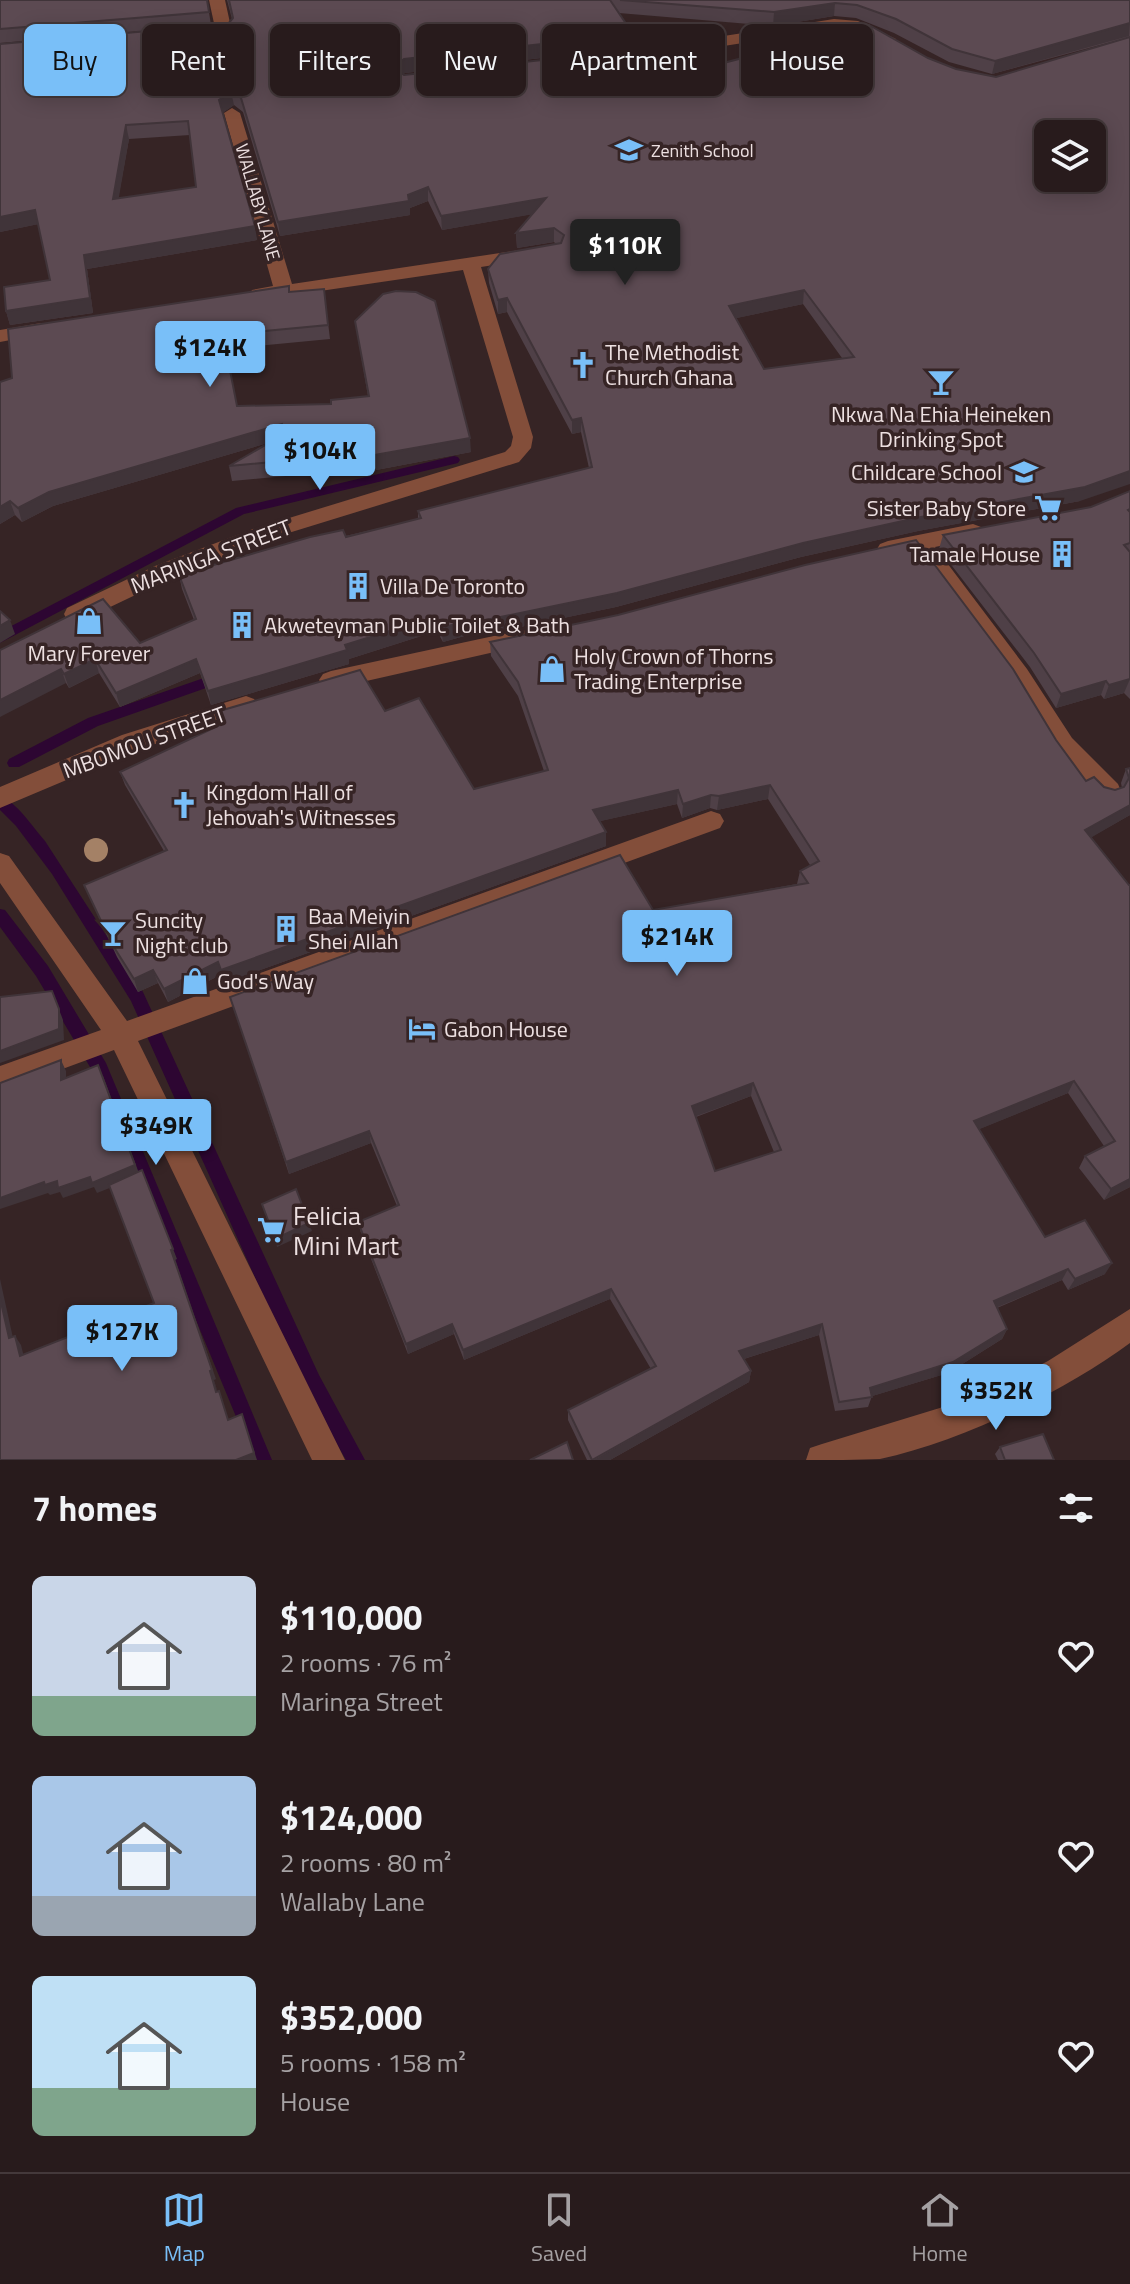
<!DOCTYPE html>
<meta charset="utf-8">
<style>
body{margin:0;font-family:"Titillium Web",sans-serif;background:#302425;color:#f1f3f6;height:100vh;display:flex;flex-direction:column;font-size:30px;white-space:nowrap}
*{box-sizing:border-box;margin:0}
p{font-size:26px;color:#a5a1a3}
.icon{flex:none;width:44px;height:44px;fill:none;stroke:currentColor;stroke-width:2;stroke-linecap:round;stroke-linejoin:round}
.map{position:relative;height:1460px;overflow:hidden}
.drawer{display:flex;flex-direction:column;background:#281b1c;flex:1}
.drawer>*{flex:none}
.guide{position:absolute;left:24px;top:24px;width:1082px;height:72px;display:flex;gap:16px}
.buttons{position:absolute;left:1034px;top:120px;display:grid;gap:16px}
.buttons a{display:grid;place-items:center;width:72px;height:72px;border-radius:12px;background:#281b1c;box-shadow:0 4px 20px #0003,0 0 0 2px #44393b;font-size:40px}
.price{position:absolute;translate:-50% -68px;padding:0 18px;border-radius:8px;background:#79bff8;color:#111;font-size:26px;line-height:52px;filter:drop-shadow(0 2px 4px #0008)}
.price::after{content:'';position:absolute;left:50%;top:48px;width:24px;height:18px;margin-left:-12px;background:inherit;clip-path:polygon(0 0,100% 0,50% 100%)}
.price.selected{background:#222;color:#fff}
ul{padding:0;list-style:none}
li{display:flex;align-items:center;gap:24px;height:200px;padding:0 32px}
li span{display:grid;place-items:center;flex:none;width:224px;height:160px;border-radius:12px;color:#555}
li>.icon{margin-inline-start:auto}
span .icon{width:96px;height:96px;fill:#fffc;stroke-width:1}
li b{font-size:34px}
h2{display:flex;justify-content:space-between;align-items:center;height:96px;padding:0 32px;font-size:34px}
.tag{padding:0 28px;border-radius:12px;background:#281b1c;box-shadow:0 4px 20px #0003,0 0 0 2px #44393b;font-size:28px;line-height:72px}
.tag.selected{background:#79bff8;color:#111}
.menu{display:flex;justify-content:space-around;align-items:center;height:112px;border-top:2px solid #44393b;background:#281b1c;font-size:22px;color:#a5a1a3}
.menu a{display:grid;justify-items:center;gap:4px}
.menu .selected{color:#79bff8}
.map>svg:first-child{display:block}
</style>
<div class="map">
<svg width="1130" height="1460" viewBox="0 0 1130 1460">
<rect width="100%" height="100%" fill="#362425"/>
<g fill="none" stroke-linecap="round" stroke-linejoin="round">
<g fill="#2d0632" fill-rule="evenodd">
<path d="M454,456L458,457L460,460L458,463L244,514L0,643V632L236,508Z"/>
<path d="M201,679L206,680L208,684L206,688L98,726L19,767H9L7,763L9,759L88,718Z"/>
<path d="M0,795C18,804 32,826 45,841L143,992L319,1375L365,1460H346L305,1389L131,1001L52,874L16,826L0,810Z"/>
<path d="M0,909L5,910L48,966L106,1063L272,1460H254L93,1072L36,976L0,927Z"/>
</g>
<g fill="#834e3a" fill-rule="evenodd">
<path d="M209,0H225L232,32L230,35L202,39L194,34L196,31L215,28Z"/>
<path d="M834,19L858,21L896,39L888,44L850,29H834L614,63L606,58L614,53Z"/>
<path d="M232,108L240,113L292,284L527,249L534,251L536,255L534,259L481,267L533,437L531,448L519,462L269,539L171,578L83,620H67L64,614L67,608L155,566L253,529L505,452L511,446L513,437L463,270L259,300L252,298L250,294L252,290L273,286L224,113Z"/>
<path d="M41,323L51,329L48,333L0,342V330Z"/>
<path d="M973,524L981,527L984,532L981,537L935,547L1027,669L1072,738L1118,784L1121,791L1118,798L1109,801L1100,798L1054,752L1011,681L914,551L888,557L880,554L877,549L880,544L888,541Z"/>
<path d="M522,630L530,632L533,638L530,644L331,689L323,686L319,680L323,674L331,671Z"/>
<path d="M246,696L254,699L258,705L254,711L140,749L0,808V787L122,735Z"/>
<path d="M711,811L720,814L724,821L720,828L138,1041L345,1460H312L114,1050L0,1092V1066L101,1030L0,883V853L9,856L127,1021Z"/>
<path d="M1130,1309V1343C1064,1392 960,1442 880,1459C857,1460 829,1460 806,1460L810,1448L822,1444L943,1407L1011,1380L1048,1361Z"/>
</g>
</g>
<circle fill="#a48166" cx="96" cy="850" r="12"/>
<g fill="#4f4047" fill-rule="evenodd">
<path d="M0,0H207L211,25L0,43Z"/>
<path d="M227,0H1130V37L992,74L949,62L894,33L856,18L834,16L773,26L619,13L632,48L405,73L403,74L662,79L1080,501L918,531L801,557L616,607L477,636L475,633L443,642L437,631L349,659V664L211,705L200,673L120,707L99,673L69,688L66,683L0,650L140,643L194,620L182,589L179,575L418,519V511L589,468L581,432L572,434L507,312L498,314L489,283L488,269L556,244L554,242L517,248L516,233L532,214L442,230L428,201L410,208V215L280,236L243,112L234,105L222,113L257,240L87,269L93,313L10,325L6,311L50,280L38,224L0,232V44L228,24L232,19ZM190,135L196,187L118,199L129,139ZM803,304L842,358L764,369L736,318Z"/>
<path d="M324,289L330,339L226,349L237,406L331,404L368,396L355,321L471,452L371,471L370,468L232,481L229,466L271,442L53,506L22,522L15,515L0,524V382L289,292Z"/>
<path d="M1130,491V699L1124,693L1104,699L1101,695L1056,708L1030,667L939,549L943,535L1091,507Z"/>
<path d="M490,642L1056,740L1086,781L1115,790L1122,788L1121,783L1126,769L1130,768V815L1091,837L1129,885H1130V1187L1104,1200L1079,1168L1085,1156L1104,1146L1068,1093L979,1129L1045,1237L1105,1274L1068,1290L1062,1280L997,1308L1007,1329L1002,1339L948,1373L872,1396L868,1407L835,1411L819,1335L744,1359L751,1371L749,1382L610,1460H587L568,1420V1410L651,1369L610,1299L464,1360L454,1334L408,1354L361,1233L358,1222L397,1206L371,1143L289,1174L230,997L653,910L797,884L800,871L810,865L768,799L717,810L710,808L682,818L677,804L600,821L606,832V846L224,983L222,974L168,1002L158,983L138,992L117,957L84,885L164,851L125,785L120,772L219,726L216,712L385,711L474,789L544,771L518,696L491,656ZM751,1096L774,1152L715,1171L696,1117Z"/>
<path d="M1000,1447L1054,1460H998L995,1454Z"/>
</g>
<g fill="#403439">
<path d="M835,3L834,16L773,26L774,12Z"/>
<path d="M1130,23L1129,36L992,74L995,61Z"/>
<path d="M633,34L632,48L405,73L394,82L393,68L404,59Z"/>
<path d="M231,92L234,105L221,114L219,100Z"/>
<path d="M126,125L129,139L116,214L113,199Z"/>
<path d="M428,187V201L410,208V215L280,236L278,222L408,195Z"/>
<path d="M546,198V212L442,230L441,216Z"/>
<path d="M35,210L39,224L0,232V217Z"/>
<path d="M255,226L257,240L87,269L93,313L10,325L6,311L84,255Z"/>
<path d="M554,228V242L517,248L516,233Z"/>
<path d="M804,290L803,304L728,320L729,306Z"/>
<path d="M507,298V312L498,314V300Z"/>
<path d="M581,418V432L572,434V420Z"/>
<path d="M282,424L285,438L53,506L22,522L18,508L49,492Z"/>
<path d="M470,438L471,452L371,471L369,456Z"/>
<path d="M1130,471V484L1080,501L918,531L801,557L616,607L477,636L476,622L803,543Z"/>
<path d="M10,501L15,515L0,524V507Z"/>
<path d="M435,617L437,631L349,659V664L211,705L208,691L345,645Z"/>
<path d="M474,619L475,633L443,642L441,628Z"/>
<path d="M10,620L15,634L0,643V626Z"/>
<path d="M95,659L99,673L69,688L64,674Z"/>
<path d="M196,659L200,673L120,707L116,693Z"/>
<path d="M61,669L66,683L0,717V700Z"/>
<path d="M1130,679L1124,693L1104,699L1109,685Z"/>
<path d="M1106,681L1101,695L1056,708L1061,694Z"/>
<path d="M770,785L768,799L717,810L719,796Z"/>
<path d="M678,790L677,804L592,823L593,810Z"/>
<path d="M711,795L710,808L682,818L683,804Z"/>
<path d="M1130,805V815L1080,844L1085,830Z"/>
<path d="M606,832V846L224,983L221,970Z"/>
<path d="M218,962L222,974L168,1002L164,989Z"/>
<path d="M153,970L158,983L138,992L134,979Z"/>
<path d="M52,991L63,1020L64,1040L0,1063V1051Z"/>
<path d="M61,1060L66,1071V1091L61,1080Z"/>
<path d="M103,1076L140,1176L97,1193L94,1187L63,1198L60,1192L50,1195L48,1193L0,1209V1198Z"/>
<path d="M1074,1081L1068,1093L970,1133L974,1121Z"/>
<path d="M753,1083L751,1096L691,1118L692,1106Z"/>
<path d="M369,1131L371,1143L289,1174L286,1162Z"/>
<path d="M142,1170L177,1259L175,1260L216,1379L214,1380L220,1400Z"/>
<path d="M1130,1179V1187L1104,1200L1111,1189Z"/>
<path d="M309,1223L312,1231L277,1247L275,1239Z"/>
<path d="M1112,1263L1105,1274L1068,1290L1075,1279Z"/>
<path d="M1068,1269L1062,1280L988,1311L994,1301Z"/>
<path d="M0,1279L15,1347L9,1338L0,1298Z"/>
<path d="M611,1289L610,1299L464,1360L463,1350Z"/>
<path d="M452,1324L454,1334L408,1354L406,1344Z"/>
<path d="M822,1324L819,1335L737,1361L739,1351Z"/>
<path d="M1007,1329L1002,1339L948,1373L866,1398L870,1388Z"/>
<path d="M15,1336L21,1345L26,1365L20,1356Z"/>
<path d="M751,1371L749,1382L610,1460H594Z"/>
<path d="M242,1414L245,1423L257,1460H236Z"/>
</g>
<g fill="#5c4a52" stroke="#403439" stroke-width="2" fill-rule="evenodd">
<path d="M0,0H207L209,12L0,29Z"/>
<path d="M229,0H610L633,34L404,59L393,68L404,75L643,49L662,79L869,25L928,58L956,69L996,77L1130,37V471L1085,487L921,517L803,543L617,593L476,622L474,619L441,628L435,617L345,645L347,650L208,691L196,659L116,693L95,659L64,674L61,669L0,700V650L103,599L140,643L196,619L179,575L310,537L343,530L346,537L421,518L418,511L592,467L581,418L572,420L507,298L498,300L488,269L500,254L561,243L564,235L554,228L516,233L546,198L441,216L428,187L408,195L409,201L278,222L241,98L231,92L219,100L255,226L84,255L90,298L6,311L4,287L50,280L35,210L0,217V44L228,24L233,18ZM188,121L196,187L113,199L126,125ZM1048,134H1092V178H1048ZM804,290L854,357L764,369L729,306Z"/>
<path d="M620,0H1130V23L995,61L952,49L896,19L857,5L835,3L774,12Z"/>
<path d="M289,286V292L324,289L328,325L223,335L237,406L331,404V400L369,396L355,321L383,294L396,291L416,292L435,301L470,438L369,456L368,453L229,466L286,433L282,424L49,492L18,508L10,501L0,507V382L12,378L8,329Z"/>
<path d="M1130,491V509L1128,510L1130,512V543L1124,545L1130,552V679L1109,685L1106,681L1061,694L1034,653L943,535L1091,507Z"/>
<path d="M916,540L1013,669L1056,740L1086,781L1094,777L1104,787L1115,790L1124,787L1129,778L1126,769L1130,768V805L1085,830L1129,885H1130V1179L1111,1189L1085,1156L1115,1141L1074,1081L974,1121L1045,1237L1085,1220L1112,1263L1075,1279L1068,1269L994,1301L1007,1329L953,1362L870,1388L872,1397L839,1402L822,1324L739,1351L751,1371L592,1460L568,1410L656,1366L611,1289L463,1350L452,1324L406,1344L358,1222L399,1205L369,1131L286,1162L230,997L620,855L653,910L808,883L800,871L819,861L770,785L719,796L711,795L683,804L678,790L593,810L606,832L221,970L218,962L164,989L153,970L134,979L112,944L84,885L167,850L120,772L220,725L216,712L360,670L385,711L419,698L474,789L548,770L518,682L490,642L618,615L805,565ZM753,1083L781,1150L715,1171L692,1106Z"/>
<path d="M0,611L10,620L0,626Z"/>
<path d="M52,991L59,1009V1029L0,1051V997Z"/>
<path d="M61,1060V1080L98,1065L135,1165L92,1183L90,1177L58,1188L57,1181L45,1185L44,1182L0,1198V1083Z"/>
<path d="M142,1170L173,1249L171,1250L212,1370L210,1371L216,1392L219,1391L228,1420L242,1414L254,1453L236,1460H0V1298L9,1338L15,1336L20,1356L154,1303L109,1185Z"/>
<path d="M296,1189L309,1223L275,1239L262,1204Z"/>
<path d="M1043,1434L1054,1460H1005L1000,1447Z"/>
<path d="M567,1442L573,1460H530Z"/>
</g>
<defs>
<g id="school-bare" transform="scale(2.16)"><path d="M0-5L7-2L0 1L-7-2ZM-4 1L0 2.5L4 1V4Q0 6-4 4Z" fill="#79bff8" stroke="#362425" stroke-width="2.5" paint-order="stroke"/></g>
<g id="church-bare" transform="scale(2.16)"><path d="M-1.2-6h2.4v3.5h3.3v2.4h-3.3V6h-2.4V-.1h-3.3v-2.4h3.3Z" fill="#79bff8" stroke="#362425" stroke-width="2.5" paint-order="stroke"/></g>
<g id="bar-bare" transform="scale(2.16)"><path d="M-6-5H6L.8 .8V4.5H3.5V6h-7V4.5H-.8V.8Z" fill="#79bff8" stroke="#362425" stroke-width="2.5" paint-order="stroke"/></g>
<g id="supermarket-bare" transform="scale(2.16)"><path d="M-6-5.5h2.5l.6 2H6L4.5 2H-2.5L-4.4-4H-6ZM-1.5 3.2a1.3 1.3 0 1 0 .1 0ZM3 3.2a1.3 1.3 0 1 0 .1 0Z" fill="#79bff8" stroke="#362425" stroke-width="2.5" paint-order="stroke"/></g>
<g id="building-bare" transform="scale(2.16)"><path d="M-4-6H4V6H1V3H-1V6H-4ZM-2.5-4.3h1.7v1.8h-1.7ZM.8-4.3h1.7v1.8H.8ZM-2.5-1h1.7V.8h-1.7ZM.8-1h1.7V.8H.8Z" fill="#79bff8" stroke="#362425" stroke-width="2.5" paint-order="stroke"/></g>
<g id="shop-bare" transform="scale(2.16)"><path d="M-5-2.5h2.3a2.7 3.5 0 0 1 5.4 0H5L5.5 6h-11ZM-1.5-2.5h3a1.5 2.3 0 0 0-3 0Z" fill="#79bff8" stroke="#362425" stroke-width="2.5" paint-order="stroke"/></g>
<g id="hotel-bare" transform="scale(2.16)"><path d="M-6-4.5h1.5V1H6V5H4.5V3h-9V5H-6ZM-4 0a1.8 1.8 0 1 1 3.6 0ZM.5 0V-2.5h3Q6-2.5 6 0Z" fill="#79bff8" stroke="#362425" stroke-width="2.5" paint-order="stroke"/></g>
</defs>
<g fill-rule="evenodd">
<use href="#school-bare" x="629" y="150"/>
<use href="#church-bare" x="583" y="365"/>
<use href="#bar-bare" x="941" y="382"/>
<use href="#school-bare" x="1024" y="472"/>
<use href="#supermarket-bare" x="1048" y="508"/>
<use href="#building-bare" x="1062" y="554"/>
<use href="#building-bare" x="358" y="586"/>
<use href="#shop-bare" x="89" y="621"/>
<use href="#building-bare" x="242" y="625"/>
<use href="#shop-bare" x="552" y="669"/>
<use href="#church-bare" x="184" y="805"/>
<use href="#building-bare" x="286" y="929"/>
<use href="#bar-bare" x="113" y="933"/>
<use href="#shop-bare" x="195" y="981"/>
<use href="#hotel-bare" x="422" y="1029"/>
<use href="#supermarket-bare" x="271" y="1230"/>
</g>
<g text-anchor="middle" dominant-baseline="central" stroke-width="7" stroke-linejoin="round" paint-order="stroke">
<g font-size="18" fill="#ede0e1" stroke="#362425" text-anchor="start">
<text x="651" y="150">Zenith School</text>
</g>
<g font-size="18" fill="#ede0e1" stroke="#362425">
<text transform="translate(258 202) rotate(74)">WALLABY LANE</text>
</g>
<g font-size="22" fill="#ede0e1" stroke="#362425" text-anchor="start">
<text x="605" y="352">The Methodist<tspan x="605" dy="25">Church Ghana</tspan></text>
<text x="941" y="414" text-anchor="middle">Nkwa Na Ehia Heineken<tspan x="941" dy="25">Drinking Spot</tspan></text>
<text x="1002" y="472" text-anchor="end">Childcare School</text>
<text x="1026" y="508" text-anchor="end">Sister Baby Store</text>
<text x="1040" y="554" text-anchor="end">Tamale House</text>
<text x="380" y="586">Villa De Toronto</text>
<text x="264" y="625">Akweteyman Public Toilet &amp; Bath</text>
<text x="89" y="653" text-anchor="middle">Mary Forever</text>
<text x="574" y="656">Holy Crown of Thorns<tspan x="574" dy="25">Trading Enterprise</tspan></text>
<text x="206" y="792">Kingdom Hall of<tspan x="206" dy="25">Jehovah's Witnesses</tspan></text>
<text x="308" y="916">Baa Meiyin<tspan x="308" dy="25">Shei Allah</tspan></text>
<text x="135" y="920">Suncity<tspan x="135" dy="25">Night club</tspan></text>
<text x="217" y="981">God's Way</text>
<text x="444" y="1029">Gabon House</text>
</g>
<g font-size="22" fill="#ede0e1" stroke="#362425">
<text transform="translate(211 556) rotate(-21)">MARINGA STREET</text>
<text transform="translate(144 742) rotate(-20)">MBOMOU STREET</text>
</g>
<g font-size="26" fill="#ede0e1" stroke="#362425" text-anchor="start">
<text x="293" y="1215">Felicia<tspan x="293" dy="30">Mini Mart</tspan></text>
</g>
</g>
</svg>
<div class="buttons">
<a><svg class="icon" aria-label="layers" viewBox="0 0 24 24"><path d="M12 4l9 5-9 5-9-5zM3 14l9 5 9-5"/></svg></a>
</div>
<b class="price selected" style="left:625px;top:287px">$110K</b>
<b class="price" style="left:210px;top:389px">$124K</b>
<b class="price" style="left:320px;top:492px">$104K</b>
<b class="price" style="left:677px;top:978px">$214K</b>
<b class="price" style="left:156px;top:1167px">$349K</b>
<b class="price" style="left:122px;top:1373px">$127K</b>
<b class="price" style="left:996px;top:1432px">$352K</b>
<div class="guide">
<a class="tag selected">Buy</a>
<a class="tag">Rent</a>
<a class="tag">Filters</a>
<a class="tag">New</a>
<a class="tag">Apartment</a>
<a class="tag">House</a>
</div>
</div>
<section class="drawer">
<h2>7 homes<svg class="icon" aria-label="filters" viewBox="0 0 24 24"><path d="M4 7h16M4 17h16"/><circle cx="9" cy="7" r="2"/><circle cx="15" cy="17" r="2"/></svg></h2>
<ul>
<li><span style="background:linear-gradient(#c9d6e8 75%,#7fa58c 0)"><svg class="icon" aria-label="home" viewBox="0 0 24 24"><path d="M3 11l9-7 9 7M6 9v11h12V9"/></svg></span><div><b>$110,000</b><p>2 rooms · 76 m²</p><p>Maringa Street</p></div><svg class="icon" aria-label="heart" viewBox="0 0 24 24"><path d="M12 20l-8-8c-3-5 5-10 8-4 3-6 11-1 8 4z"/></svg></li>
<li><span style="background:linear-gradient(#a9c7e8 75%,#9aa5b1 0)"><svg class="icon" aria-label="home" viewBox="0 0 24 24"><path d="M3 11l9-7 9 7M6 9v11h12V9"/></svg></span><div><b>$124,000</b><p>2 rooms · 80 m²</p><p>Wallaby Lane</p></div><svg class="icon" aria-label="heart" viewBox="0 0 24 24"><path d="M12 20l-8-8c-3-5 5-10 8-4 3-6 11-1 8 4z"/></svg></li>
<li><span style="background:linear-gradient(#bfe0f5 70%,#7fa58c 0)"><svg class="icon" aria-label="home" viewBox="0 0 24 24"><path d="M3 11l9-7 9 7M6 9v11h12V9"/></svg></span><div><b>$352,000</b><p>5 rooms · 158 m²</p><p>House</p></div><svg class="icon" aria-label="heart" viewBox="0 0 24 24"><path d="M12 20l-8-8c-3-5 5-10 8-4 3-6 11-1 8 4z"/></svg></li>
</ul>
</section>
<nav class="menu">
<a class="selected"><svg class="icon" aria-label="map" viewBox="0 0 24 24"><path d="M3 6l6-2 6 2 6-2v14l-6 2-6-2-6 2zM9 4v14M15 6v14"/></svg>Map</a>
<a><svg class="icon" aria-label="saved" viewBox="0 0 24 24"><path d="M7 4h10v16l-5-4-5 4z"/></svg>Saved</a>
<a><svg class="icon" aria-label="home" viewBox="0 0 24 24"><path d="M3 11l9-7 9 7M6 9v11h12V9"/></svg>Home</a>
</nav>
